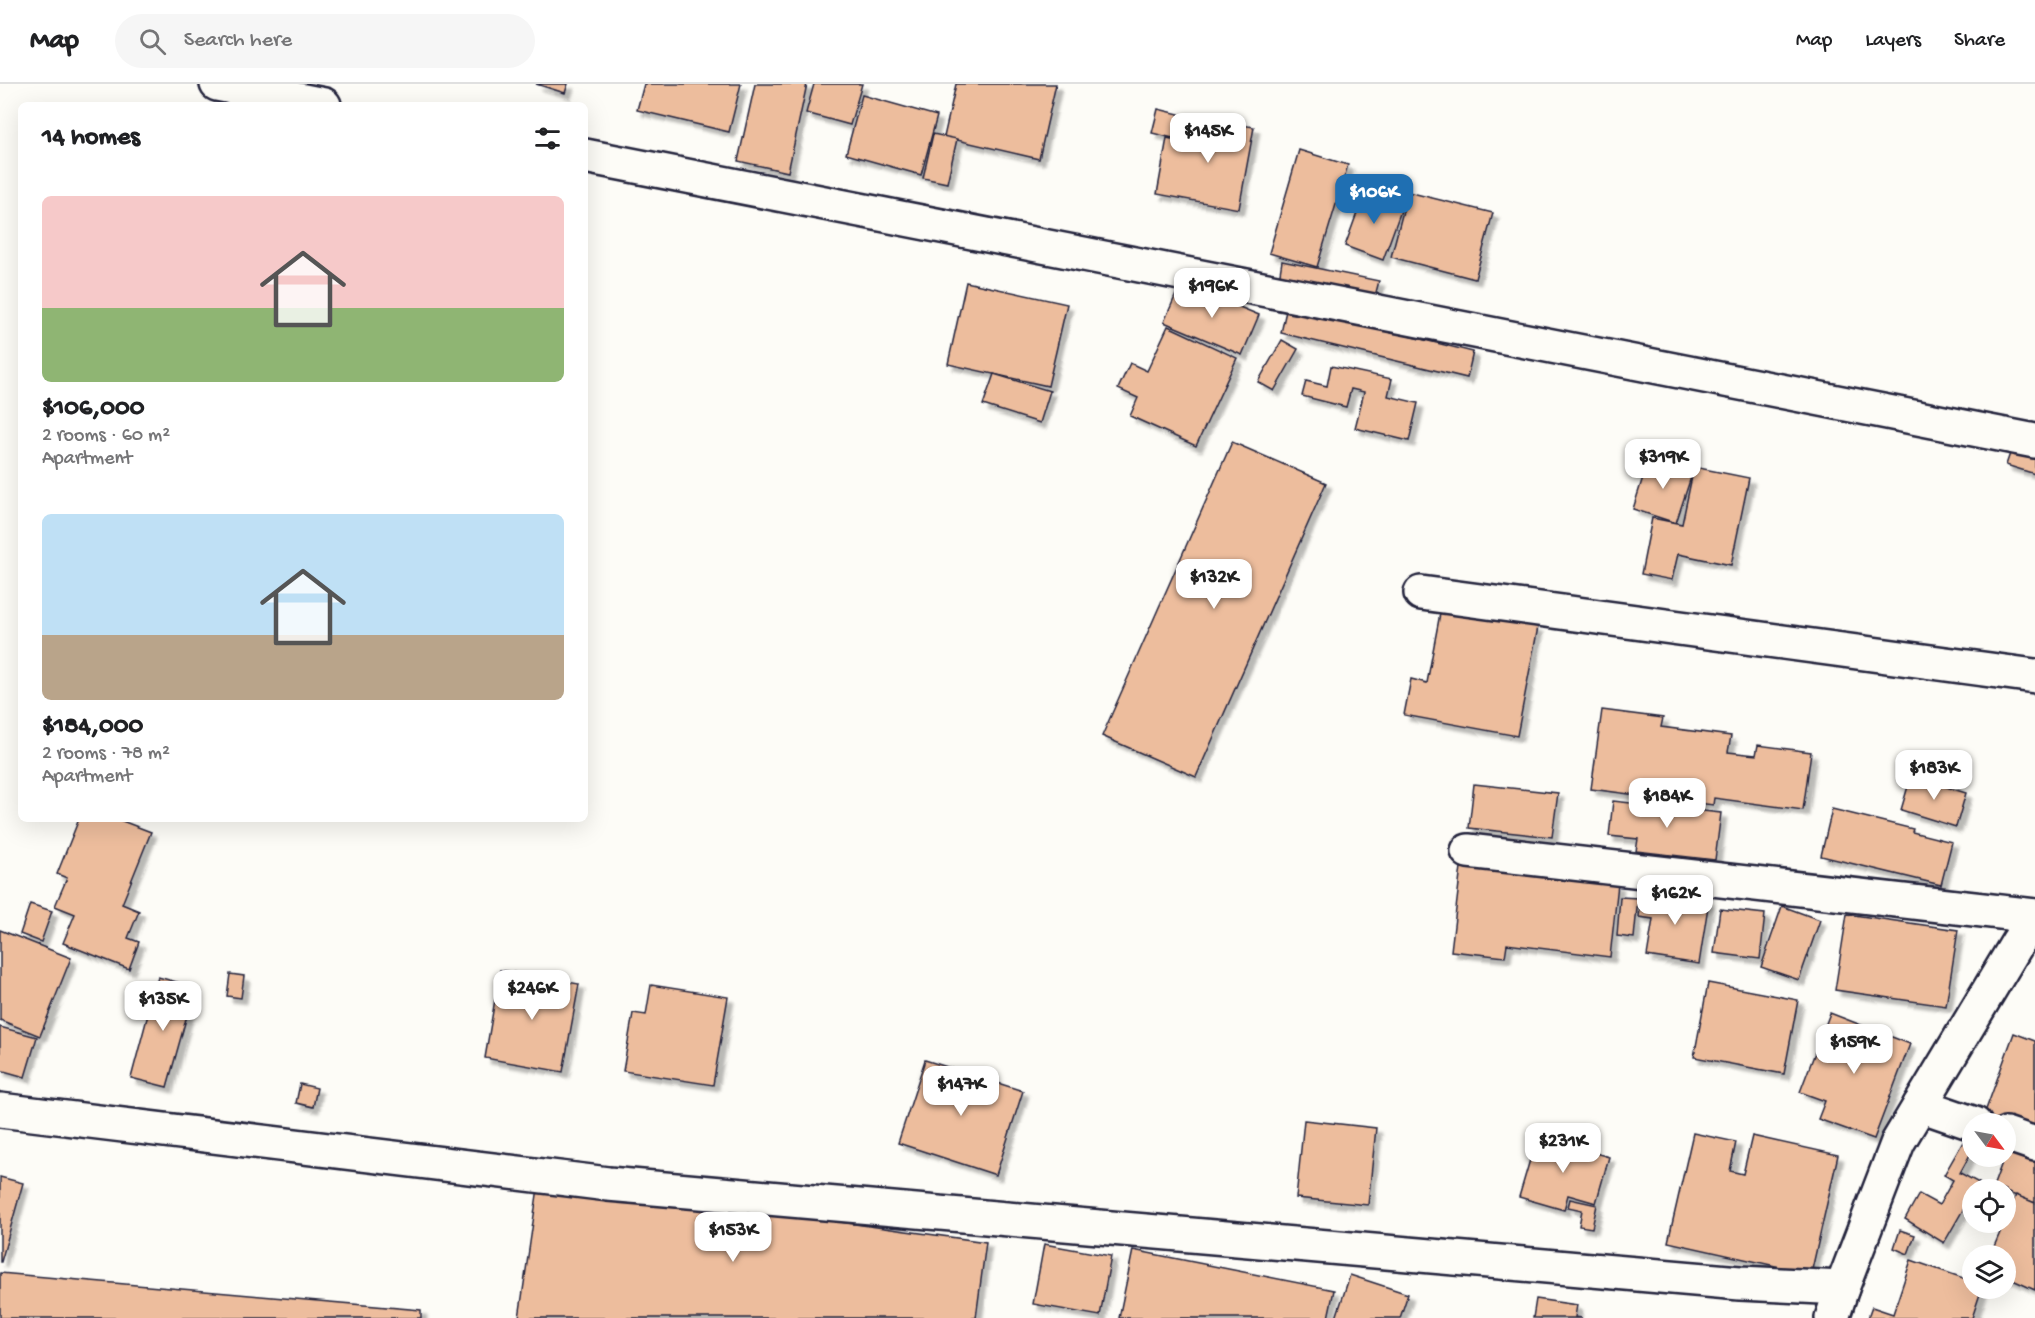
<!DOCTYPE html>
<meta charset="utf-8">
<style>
body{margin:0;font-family:"Gochi Hand",sans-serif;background:#f6f6f6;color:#202124;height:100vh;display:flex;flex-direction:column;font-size:22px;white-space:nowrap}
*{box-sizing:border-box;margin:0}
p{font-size:20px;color:#757577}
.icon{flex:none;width:33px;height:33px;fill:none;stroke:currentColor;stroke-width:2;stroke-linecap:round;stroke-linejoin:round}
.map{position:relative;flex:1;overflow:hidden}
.side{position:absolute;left:18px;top:18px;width:570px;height:720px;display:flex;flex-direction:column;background:#fff;border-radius:9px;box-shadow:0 6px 24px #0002}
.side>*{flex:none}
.needle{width:39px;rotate:122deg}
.buttons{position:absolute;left:1962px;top:1029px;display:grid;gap:12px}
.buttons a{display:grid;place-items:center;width:54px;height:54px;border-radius:50%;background:#fff;box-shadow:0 6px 24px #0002;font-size:30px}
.price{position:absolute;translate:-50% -51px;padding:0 14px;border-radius:12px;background:#fff;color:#222;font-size:20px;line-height:39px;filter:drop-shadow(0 2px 3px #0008)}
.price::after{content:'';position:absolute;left:50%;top:36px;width:18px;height:14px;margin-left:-9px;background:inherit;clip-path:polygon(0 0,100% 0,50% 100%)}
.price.active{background:#1f6fb2;color:#fff}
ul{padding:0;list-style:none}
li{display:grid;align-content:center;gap:12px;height:318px;padding:0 24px}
li span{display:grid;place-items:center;height:186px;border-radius:9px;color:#555}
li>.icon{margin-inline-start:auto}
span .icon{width:108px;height:108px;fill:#fffc;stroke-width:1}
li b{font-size:26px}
h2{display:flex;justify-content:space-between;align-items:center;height:72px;padding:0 24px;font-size:26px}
header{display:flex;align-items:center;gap:36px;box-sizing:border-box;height:84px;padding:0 30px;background:#fff;border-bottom:2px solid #e0e0e0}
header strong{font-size:28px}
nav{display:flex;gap:33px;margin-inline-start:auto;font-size:21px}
.search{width:420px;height:54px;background:#f6f6f6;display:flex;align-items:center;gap:15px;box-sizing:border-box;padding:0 21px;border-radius:33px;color:#757577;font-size:22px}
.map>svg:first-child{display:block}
</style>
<header>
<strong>Map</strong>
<div class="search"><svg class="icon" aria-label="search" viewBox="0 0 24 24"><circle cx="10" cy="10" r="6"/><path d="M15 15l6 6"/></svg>Search here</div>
<nav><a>Map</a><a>Layers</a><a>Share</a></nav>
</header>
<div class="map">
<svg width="2035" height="1234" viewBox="0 0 2035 1234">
<defs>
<filter id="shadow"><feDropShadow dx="5.5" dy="5.5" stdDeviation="1.5" flood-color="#0004"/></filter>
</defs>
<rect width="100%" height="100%" fill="#fdfcf7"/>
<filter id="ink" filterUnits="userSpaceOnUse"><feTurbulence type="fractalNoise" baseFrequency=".0167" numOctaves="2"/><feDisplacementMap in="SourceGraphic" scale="12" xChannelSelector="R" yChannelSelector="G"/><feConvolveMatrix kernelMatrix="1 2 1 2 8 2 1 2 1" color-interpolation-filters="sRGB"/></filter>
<g filter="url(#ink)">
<g fill="#edbd9d" stroke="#22223b" stroke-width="1.5" filter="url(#shadow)">
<path d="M536,0H568L565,9Z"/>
<path d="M644,0H741L729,48L637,26Z"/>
<path d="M755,0H807L788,88L738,77Z"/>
<path d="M814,0H862L850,41L806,29Z"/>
<path d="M956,0H1056L1039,75L944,53Z"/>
<path d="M862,11L937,32L921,91L846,70Z"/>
<path d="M1158,25L1179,30L1173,54L1152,49Z"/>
<path d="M1194,33L1254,43L1239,125L1157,110L1167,54L1189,59Z"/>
<path d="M933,50L957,55L947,99L923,94Z"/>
<path d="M1299,66L1348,81L1317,183L1269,169Z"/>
<path d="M1365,107L1403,121L1383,176L1345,162Z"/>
<path d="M1408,108L1493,129L1475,195L1391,173Z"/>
<path d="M1282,177L1379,197L1374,216L1279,196Z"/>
<path d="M966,198L1067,220L1048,302L948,280Z"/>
<path d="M1181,199L1259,231L1242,271L1164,238Z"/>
<path d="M1287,222L1473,268L1467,294L1281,249Z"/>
<path d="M1168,242L1237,274L1196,362L1130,332L1138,314L1118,305L1130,279L1147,287Z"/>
<path d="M1282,256L1298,265L1274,307L1258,298Z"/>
<path d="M1331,282L1392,295L1388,312L1418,319L1409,357L1355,344L1364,308L1351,305L1346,323L1302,312L1306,297L1327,302Z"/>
<path d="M994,290L1050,307L1040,339L983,321Z"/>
<path d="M2015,355L2035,361V390L2006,381Z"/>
<path d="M1232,358L1326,399L1196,693L1102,652Z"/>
<path d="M1649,374L1693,387L1676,439L1633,425Z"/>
<path d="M1694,383L1749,394L1731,481L1678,470L1672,496L1641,490L1652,434L1682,440Z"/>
<path d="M1441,524L1538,543L1517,652L1404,631L1411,595L1427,599Z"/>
<path d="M1602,626L1663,634L1661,643L1731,652L1728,668L1756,671L1758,661L1811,668L1803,726L1714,714L1713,721L1591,705Z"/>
<path d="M1911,692L1966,709L1956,743L1901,726Z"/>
<path d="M1474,700L1558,709L1552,753L1469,744Z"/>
<path d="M1613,717L1721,729L1715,776L1636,767L1638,755L1609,752Z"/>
<path d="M1832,725L1913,745L1912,748L1952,758L1941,801L1821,772Z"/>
<path d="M79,735H117L151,748L122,820L139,827L128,854L139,858L129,885L63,859L75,830L55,822L67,794L57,790Z"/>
<path d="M1461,783L1618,800L1610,873L1507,860L1505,873L1451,867Z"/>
<path d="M1642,807L1709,816L1699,880L1647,872L1653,835L1639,833Z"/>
<path d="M1620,813L1638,814L1634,854L1617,852Z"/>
<path d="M30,820L52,827L41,858L20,850Z"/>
<path d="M1782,822L1820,836L1799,896L1761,883Z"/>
<path d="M1720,825L1765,830L1760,875L1714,869Z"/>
<path d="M1847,830L1958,846L1946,922L1835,906Z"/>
<path d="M0,846L71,874L40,952L0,936Z"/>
<path d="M500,886L579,900L563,988L485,974Z"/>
<path d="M230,890L244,892L241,914L227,912Z"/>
<path d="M158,893L195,903L167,1003L131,994Z"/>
<path d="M1708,899L1798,916L1784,990L1694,973Z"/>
<path d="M651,901L728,913L713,1001L623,987L633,929L646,931Z"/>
<path d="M1830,929L1910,960L1874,1055L1818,1035L1825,1017L1800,1008Z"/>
<path d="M0,943L37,953L25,993L0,986Z"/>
<path d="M2014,949L2035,957V1049L1984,1031Z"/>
<path d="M925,976L1023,1007L996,1091L898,1059Z"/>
<path d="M300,1000L317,1004L313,1023L296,1019Z"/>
<path d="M1304,1036L1376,1044L1368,1121L1296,1114Z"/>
<path d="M1693,1049L1736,1058L1730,1087L1743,1090L1752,1052L1838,1071L1811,1190L1668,1158Z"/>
<path d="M1537,1052L1609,1073L1596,1119L1568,1111L1564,1126L1519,1113Z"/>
<path d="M1963,1058L1972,1063V1067L1960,1089L1979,1099L1975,1106H1972V1110L1944,1159L1905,1135L1919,1110L1939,1121L1953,1096L1944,1091Z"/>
<path d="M2007,1065L2035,1076V1119L2006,1108V1106L1993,1103Z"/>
<path d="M0,1093L23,1099L1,1178H0Z"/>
<path d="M539,1097L986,1158L976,1234H519Z"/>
<path d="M2016,1111L2035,1119V1206L2006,1193V1172H1990Z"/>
<path d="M1570,1115L1597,1121L1592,1144L1579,1142L1582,1126L1568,1123Z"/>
<path d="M1900,1146L1915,1151L1908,1170L1894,1164Z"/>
<path d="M1044,1160L1111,1172L1100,1232L1033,1220Z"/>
<path d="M1133,1166L1334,1206L1328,1234H1119Z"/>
<path d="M1911,1176L1972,1197V1204H1982L1972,1234H1868L1872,1223L1893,1230Z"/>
<path d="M0,1189L421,1226V1234H0Z"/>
<path d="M1350,1191L1408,1210L1400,1234H1336Z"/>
<path d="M1536,1215L1577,1221L1575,1233L1582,1234H1533Z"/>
</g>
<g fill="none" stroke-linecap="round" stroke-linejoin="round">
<g stroke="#22223b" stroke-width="38">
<g id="minor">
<path d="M217,0L324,21"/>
<path d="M585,72L2035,357"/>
<path d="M1421,509L2035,592"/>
<path d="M1468,767L2035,832"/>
<path d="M1920,1021L1975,1040"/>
<path d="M0,1026L608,1100L1740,1199L1842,1204"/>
<path d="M2006,1050L2035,1060"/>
<path d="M1832,1234L1842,1204L1898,1058L2018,858L2035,832"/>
</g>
</g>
<use href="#minor" stroke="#fdfcf7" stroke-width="33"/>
</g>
</g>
</svg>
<div class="buttons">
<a><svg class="needle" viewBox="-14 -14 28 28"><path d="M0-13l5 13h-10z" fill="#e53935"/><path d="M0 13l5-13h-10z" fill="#757577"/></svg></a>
<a><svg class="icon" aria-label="locate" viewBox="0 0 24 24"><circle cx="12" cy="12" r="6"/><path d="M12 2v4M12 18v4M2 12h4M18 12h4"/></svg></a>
<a><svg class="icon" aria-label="layers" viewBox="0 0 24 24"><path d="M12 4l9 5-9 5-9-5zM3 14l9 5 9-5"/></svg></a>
</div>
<b class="price" style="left:1208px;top:80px">$145K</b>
<b class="price active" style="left:1374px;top:141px">$106K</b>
<b class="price" style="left:1212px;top:235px">$196K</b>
<b class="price" style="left:1663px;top:406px">$319K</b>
<b class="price" style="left:1214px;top:526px">$132K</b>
<b class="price" style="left:1934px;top:717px">$183K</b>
<b class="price" style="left:1667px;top:745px">$184K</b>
<b class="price" style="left:1675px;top:842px">$162K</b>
<b class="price" style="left:532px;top:937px">$246K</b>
<b class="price" style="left:163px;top:948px">$135K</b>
<b class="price" style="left:1854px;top:991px">$159K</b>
<b class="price" style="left:961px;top:1033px">$147K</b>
<b class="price" style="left:1563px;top:1090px">$231K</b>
<b class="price" style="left:733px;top:1179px">$153K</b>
<section class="side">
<h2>14 homes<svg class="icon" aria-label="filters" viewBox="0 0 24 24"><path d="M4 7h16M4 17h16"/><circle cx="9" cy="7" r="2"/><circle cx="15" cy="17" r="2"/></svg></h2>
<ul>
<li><span style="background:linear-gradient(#f6c9c9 60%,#8fb573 0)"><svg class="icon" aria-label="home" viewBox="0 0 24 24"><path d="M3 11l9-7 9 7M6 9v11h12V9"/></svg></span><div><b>$106,000</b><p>2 rooms · 60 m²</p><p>Apartment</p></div></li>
<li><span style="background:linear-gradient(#bfe0f5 65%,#b9a48a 0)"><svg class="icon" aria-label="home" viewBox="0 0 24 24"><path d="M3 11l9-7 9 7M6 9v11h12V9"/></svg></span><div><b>$184,000</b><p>2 rooms · 78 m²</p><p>Apartment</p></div></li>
</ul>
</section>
</div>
